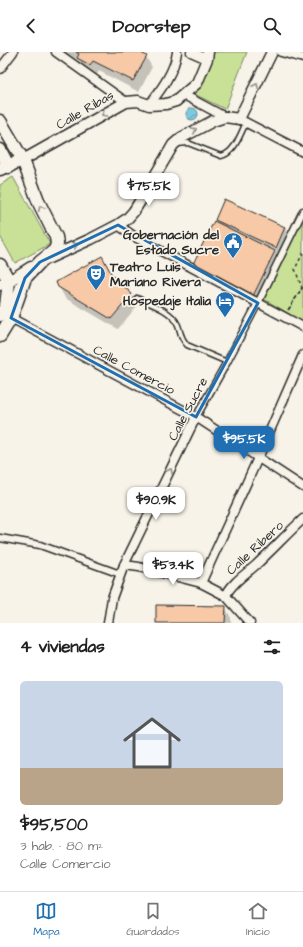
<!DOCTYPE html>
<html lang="es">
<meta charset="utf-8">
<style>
body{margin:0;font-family:"Architects Daughter",sans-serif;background:#f6f6f6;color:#222;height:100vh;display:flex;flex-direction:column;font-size:15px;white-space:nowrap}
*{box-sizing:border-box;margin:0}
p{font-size:13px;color:#767676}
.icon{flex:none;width:22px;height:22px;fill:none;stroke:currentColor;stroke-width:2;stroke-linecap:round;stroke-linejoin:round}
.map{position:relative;height:571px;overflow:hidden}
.side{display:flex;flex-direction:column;background:#fff;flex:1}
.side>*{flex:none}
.price{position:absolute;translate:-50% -34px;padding:0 9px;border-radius:8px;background:#fff;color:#222;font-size:13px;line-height:26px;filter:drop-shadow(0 1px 2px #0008)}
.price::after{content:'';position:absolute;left:50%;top:24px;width:12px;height:9px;margin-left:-6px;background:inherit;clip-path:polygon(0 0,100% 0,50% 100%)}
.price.active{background:#1f6fb2;color:#fff}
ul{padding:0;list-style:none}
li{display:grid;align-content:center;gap:8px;height:212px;padding:0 20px}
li+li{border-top:1px solid #e0e0e0}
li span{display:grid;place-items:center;height:124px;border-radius:6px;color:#555}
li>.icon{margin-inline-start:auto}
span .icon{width:72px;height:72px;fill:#fffc;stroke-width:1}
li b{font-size:17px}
h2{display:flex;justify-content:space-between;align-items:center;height:48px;padding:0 20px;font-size:17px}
header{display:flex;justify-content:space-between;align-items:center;height:52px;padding:0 20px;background:#fff;font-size:18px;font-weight:800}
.dock{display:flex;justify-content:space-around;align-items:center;height:56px;border-top:1px solid #e0e0e0;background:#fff;font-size:11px;color:#767676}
.dock a{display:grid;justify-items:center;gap:2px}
.dock .active{color:#1f6fb2}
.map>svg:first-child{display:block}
</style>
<header><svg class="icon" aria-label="back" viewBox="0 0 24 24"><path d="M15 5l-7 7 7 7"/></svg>Doorstep<svg class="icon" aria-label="search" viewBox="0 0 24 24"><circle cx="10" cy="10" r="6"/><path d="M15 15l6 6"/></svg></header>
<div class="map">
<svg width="303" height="571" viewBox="0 0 303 571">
<defs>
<pattern id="water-waves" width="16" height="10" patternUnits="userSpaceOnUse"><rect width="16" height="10" fill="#7fc9df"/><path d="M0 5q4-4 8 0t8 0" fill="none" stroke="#68a3b5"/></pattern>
</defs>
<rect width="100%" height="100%" fill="#f7f3e8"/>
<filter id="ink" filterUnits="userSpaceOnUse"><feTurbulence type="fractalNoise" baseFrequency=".025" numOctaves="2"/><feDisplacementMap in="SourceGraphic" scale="8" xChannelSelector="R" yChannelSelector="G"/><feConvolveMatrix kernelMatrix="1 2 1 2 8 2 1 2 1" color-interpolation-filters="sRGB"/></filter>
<g filter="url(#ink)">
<g fill="#c9e197" stroke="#7a8661">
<path d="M206,0H247L225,57L190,40Z"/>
<path d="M13,125L50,192L15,211L0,184V133Z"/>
<path d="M303,167V270L264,247Z"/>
</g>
<circle fill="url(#water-waves)" stroke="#5d8a97" cx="192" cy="62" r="6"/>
<g fill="#0003">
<path d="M65,0H137L146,5L152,15L139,40L99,19L97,23L84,17L79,9L66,1Z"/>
<path d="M225,149L285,176L291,187L282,206L277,204L281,210L259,254L199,225L193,214L219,172L216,168Z"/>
<path d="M59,235L131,243L137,254L118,277L65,246Z"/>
<path d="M225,555L231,566V571H157Z"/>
</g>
<g fill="#f7c9a6" stroke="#2b2b2b">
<path d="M76,0H139L147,4L133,29L93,9L90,13L77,6L79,2Z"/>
<path d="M224,147L285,175L276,196L215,168Z"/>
<path d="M214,169L275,199L253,244L192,214Z"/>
<path d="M102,204L112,223L132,242L111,267L58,235L56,230Z"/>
<path d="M156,553L226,554L225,571H156Z"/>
</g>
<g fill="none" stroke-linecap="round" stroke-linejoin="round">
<g stroke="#2b2b2b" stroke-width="7">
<g id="service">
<path d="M177,92L188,91L221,104C235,101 240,82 246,71"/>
<path d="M137,246C150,252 172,258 178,273C181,281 180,285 187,293L227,310"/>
</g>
</g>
<g stroke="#2b2b2b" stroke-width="9">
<g id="pedestrian">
<path d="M196,365L227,310L258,251L303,159"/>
<path d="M0,486L40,493L120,522"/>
</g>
</g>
<g stroke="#2b2b2b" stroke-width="11">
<g id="minor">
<path d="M56,0L126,50"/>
<path d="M191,0L207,7"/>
<path d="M281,0L303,6"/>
<path d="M0,17L13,0"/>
<path d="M184,43L225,65"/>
<path d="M149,53C160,39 175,19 177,0"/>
<path d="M239,67L303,100"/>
<path d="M118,173L135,185L303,275"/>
<path d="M11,266L196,365L303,435"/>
<path d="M124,513L139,515L201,531L226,544L250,571"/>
<path d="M201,531L258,406L303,303"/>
<path d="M226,544C230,532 247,521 256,513C272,498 287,482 303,467"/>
<path d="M108,571L112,546L124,513L196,365"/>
</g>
</g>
<g stroke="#2b2b2b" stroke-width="13">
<g id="tertiary">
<path d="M23,108L126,50L138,49L149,53L166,52L176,49L197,31L207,7L208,0"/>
<path d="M49,206L91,187L118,173L127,167L134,159L142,146L173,93L181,86L213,69L225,65L239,67L272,0"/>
<path d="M0,233L9,229L31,215"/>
</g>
</g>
<g stroke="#2b2b2b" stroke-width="15">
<g id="secondary">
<path d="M0,69L23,108L39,151L56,185L57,192L55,198L40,210L25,226L11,266L0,284"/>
<path d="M0,98L9,115"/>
<path d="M0,117L23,108"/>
<path d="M0,213L9,229L6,254L0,263"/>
</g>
</g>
<g stroke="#2b2b2b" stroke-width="1.5" stroke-dasharray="3 3" stroke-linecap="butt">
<path d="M289,257L302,236L295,217L303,201"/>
<path d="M288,258L302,236H303"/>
</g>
<use href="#service" stroke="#f7f3e8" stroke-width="4"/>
<use href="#pedestrian" stroke="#f7f3e8" stroke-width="6"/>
<use href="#minor" stroke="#f7f3e8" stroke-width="8"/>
<use href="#tertiary" stroke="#f7f3e8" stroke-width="10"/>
<use href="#secondary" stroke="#f7f3e8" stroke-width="12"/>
</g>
<defs><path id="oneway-chevron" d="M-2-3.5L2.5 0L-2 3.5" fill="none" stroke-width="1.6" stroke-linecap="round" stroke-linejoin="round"/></defs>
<g stroke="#918f8a">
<use href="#oneway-chevron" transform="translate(256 34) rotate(-63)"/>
<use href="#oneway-chevron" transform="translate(104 62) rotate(150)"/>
<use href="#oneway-chevron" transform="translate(194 78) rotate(-27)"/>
<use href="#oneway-chevron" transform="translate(41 156) rotate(-116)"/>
<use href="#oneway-chevron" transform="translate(75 193) rotate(-23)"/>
<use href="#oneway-chevron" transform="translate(170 419) rotate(-64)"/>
</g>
</g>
<path fill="none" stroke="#1f6fb2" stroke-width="3" stroke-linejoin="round" d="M118,173L258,251L196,365L11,266L25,226L40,210Z"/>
<defs>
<g id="civic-pin" transform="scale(1)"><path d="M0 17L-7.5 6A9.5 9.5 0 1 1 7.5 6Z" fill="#1f6fb2" stroke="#f7f3e8"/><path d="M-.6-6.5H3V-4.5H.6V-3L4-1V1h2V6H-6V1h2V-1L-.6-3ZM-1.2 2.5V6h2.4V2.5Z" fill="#fff"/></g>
<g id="theatre-pin" transform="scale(1)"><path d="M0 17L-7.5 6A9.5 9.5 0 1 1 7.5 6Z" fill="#1f6fb2" stroke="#f7f3e8"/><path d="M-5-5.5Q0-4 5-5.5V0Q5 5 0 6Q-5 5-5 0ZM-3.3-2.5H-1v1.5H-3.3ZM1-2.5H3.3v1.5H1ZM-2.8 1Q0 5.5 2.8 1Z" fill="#fff"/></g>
<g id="hotel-pin" transform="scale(1)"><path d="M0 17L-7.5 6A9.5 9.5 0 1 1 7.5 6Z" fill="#1f6fb2" stroke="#f7f3e8"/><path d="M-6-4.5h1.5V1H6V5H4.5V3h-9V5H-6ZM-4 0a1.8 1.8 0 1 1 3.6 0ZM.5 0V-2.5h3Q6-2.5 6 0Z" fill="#fff"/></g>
</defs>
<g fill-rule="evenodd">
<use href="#civic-pin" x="233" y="190"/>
<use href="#theatre-pin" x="96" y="222"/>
<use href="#hotel-pin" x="225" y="249"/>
</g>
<g text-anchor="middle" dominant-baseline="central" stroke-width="3.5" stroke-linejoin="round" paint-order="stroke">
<g font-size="13" fill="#2b2b2b" stroke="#f7f3e8">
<text transform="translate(85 58) rotate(-30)">Calle Ribas</text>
<text transform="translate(134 318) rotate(28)">Calle Comercio</text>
<text transform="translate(188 357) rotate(-62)">Calle Sucre</text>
<text transform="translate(255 496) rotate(-43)">Calle Ribero</text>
</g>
<g font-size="13" font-weight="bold" fill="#2b2b2b" stroke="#f7f3e8" text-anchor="end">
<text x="219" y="183">Gobernación del<tspan x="219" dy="15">Estado Sucre</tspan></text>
<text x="110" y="215" text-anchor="start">Teatro Luis<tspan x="110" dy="15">Mariano Rivera</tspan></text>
<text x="211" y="249">Hospedaje Italia</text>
</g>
</g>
</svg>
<b class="price" style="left:149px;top:155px">$75.5K</b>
<b class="price active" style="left:244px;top:408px">$95.5K</b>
<b class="price" style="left:156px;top:469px">$90.9K</b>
<b class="price" style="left:173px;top:534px">$53.4K</b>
</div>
<section class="side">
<h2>4 viviendas<svg class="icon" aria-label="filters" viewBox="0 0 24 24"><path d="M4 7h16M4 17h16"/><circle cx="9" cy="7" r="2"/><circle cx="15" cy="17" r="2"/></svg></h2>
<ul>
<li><span style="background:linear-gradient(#c9d6e8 70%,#b9a48a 0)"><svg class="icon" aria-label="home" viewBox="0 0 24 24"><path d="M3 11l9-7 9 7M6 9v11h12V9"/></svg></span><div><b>$95,500</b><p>3 hab. · 80 m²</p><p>Calle Comercio</p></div></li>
</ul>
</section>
<nav class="dock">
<a class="active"><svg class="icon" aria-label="map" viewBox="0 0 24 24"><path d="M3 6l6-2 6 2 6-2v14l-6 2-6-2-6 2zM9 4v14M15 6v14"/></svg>Mapa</a>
<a><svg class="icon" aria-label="saved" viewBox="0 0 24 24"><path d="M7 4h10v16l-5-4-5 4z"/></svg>Guardados</a>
<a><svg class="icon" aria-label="home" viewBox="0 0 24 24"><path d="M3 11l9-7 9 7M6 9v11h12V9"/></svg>Inicio</a>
</nav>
